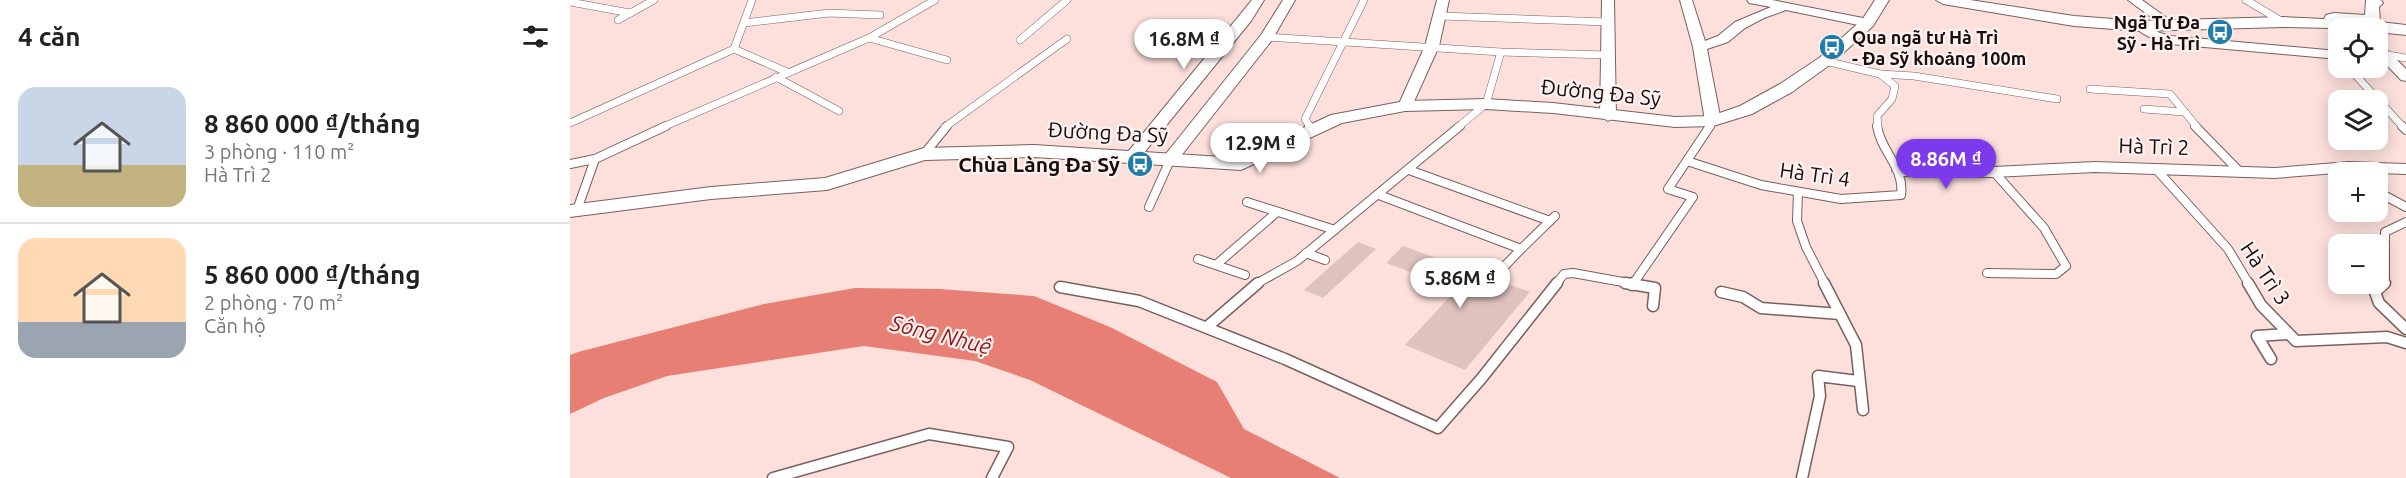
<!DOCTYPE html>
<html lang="vi">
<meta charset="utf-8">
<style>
body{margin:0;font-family:Ubuntu,sans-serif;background:#f2f2f2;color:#222;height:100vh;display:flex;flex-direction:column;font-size:22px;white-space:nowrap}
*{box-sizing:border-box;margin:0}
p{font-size:20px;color:#767676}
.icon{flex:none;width:33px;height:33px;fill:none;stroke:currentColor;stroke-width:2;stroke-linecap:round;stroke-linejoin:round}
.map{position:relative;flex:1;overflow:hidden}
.details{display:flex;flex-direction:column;background:#fff;width:570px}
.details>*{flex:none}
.tools{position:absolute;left:1758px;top:18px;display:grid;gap:12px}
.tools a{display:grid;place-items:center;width:60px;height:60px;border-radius:12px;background:#fff;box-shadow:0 3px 15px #0003;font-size:30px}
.price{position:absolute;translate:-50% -51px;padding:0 14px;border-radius:21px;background:#fff;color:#222;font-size:20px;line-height:39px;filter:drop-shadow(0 2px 3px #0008)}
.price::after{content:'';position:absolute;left:50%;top:36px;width:18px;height:14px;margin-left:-9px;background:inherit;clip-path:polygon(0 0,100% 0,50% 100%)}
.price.current{background:#7c3aed;color:#fff}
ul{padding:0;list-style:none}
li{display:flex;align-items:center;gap:18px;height:150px;padding:0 18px}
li+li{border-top:2px solid #e0e0e0}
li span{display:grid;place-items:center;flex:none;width:168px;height:120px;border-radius:18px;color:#555}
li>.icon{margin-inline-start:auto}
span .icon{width:72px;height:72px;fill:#fffc;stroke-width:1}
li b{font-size:26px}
h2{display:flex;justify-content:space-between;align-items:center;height:72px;padding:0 18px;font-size:26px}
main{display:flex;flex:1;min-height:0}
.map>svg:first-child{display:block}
</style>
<main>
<section class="details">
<h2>4 căn<svg class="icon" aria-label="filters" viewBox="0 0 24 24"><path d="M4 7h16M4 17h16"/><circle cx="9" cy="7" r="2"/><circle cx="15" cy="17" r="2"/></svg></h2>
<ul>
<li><span style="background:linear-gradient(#c9d6e8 65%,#c2b280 0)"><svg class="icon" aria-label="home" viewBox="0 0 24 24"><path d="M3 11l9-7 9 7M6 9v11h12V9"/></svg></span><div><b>8 860 000 ₫/tháng</b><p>3 phòng · 110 m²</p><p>Hà Trì 2</p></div></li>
<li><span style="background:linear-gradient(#ffd9b3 70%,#9aa5b1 0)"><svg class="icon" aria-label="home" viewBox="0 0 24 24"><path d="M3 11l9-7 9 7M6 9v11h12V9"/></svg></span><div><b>5 860 000 ₫/tháng</b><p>2 phòng · 70 m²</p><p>Căn hộ</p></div></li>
</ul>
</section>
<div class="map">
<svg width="1836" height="478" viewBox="0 0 1836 478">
<rect width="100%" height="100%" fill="#fde0dc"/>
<path fill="#e77f75" d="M285,288L369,289L464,296L540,327L647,382L674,429L770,478H661L460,380L405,361L294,346L97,376L34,398L0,414V355L8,352L194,304Z"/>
<g fill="#dec2be">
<path d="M788,242L806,249L753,298L734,290Z"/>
<path d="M833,246L960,292L895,370L835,345L887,289L816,263Z"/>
</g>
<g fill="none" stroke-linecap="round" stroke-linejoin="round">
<g stroke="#79605d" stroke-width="8">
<g id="service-far2">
<path d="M1676,0L1713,22"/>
<path d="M0,2L60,13"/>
<path d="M870,16L1037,22"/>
<path d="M48,20L84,0"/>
<path d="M174,23L259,13L310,15"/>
<path d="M697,37L931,52L1038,55"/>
<path d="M299,38L377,60"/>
<path d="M450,40L497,0"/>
<path d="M164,49L217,72"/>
<path d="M1812,54L1836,58"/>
<path d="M1255,61L1310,74L1325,86L1322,99L1307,116L1308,127"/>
<path d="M1779,68L1833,127"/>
<path d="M1310,74L1344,76L1487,99"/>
<path d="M206,77L269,111"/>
<path d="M1520,89L1600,94L1627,127"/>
<path d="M1574,109L1614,112"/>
<path d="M0,123L164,49L182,0"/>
<path d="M93,127L299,38L365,0"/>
<path d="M375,127L497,39"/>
<path d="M740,127L735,119L794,0"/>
<path d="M888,127L916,104L931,52"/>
<path d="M1139,127L1143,121"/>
</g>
</g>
<g stroke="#79605d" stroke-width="10">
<g id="service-far1">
<path d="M739,126L741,129"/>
<path d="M1625,126L1669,171"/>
<path d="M1832,126L1836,130"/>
<path d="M354,154L377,126"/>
<path d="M1117,161L1191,185L1271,199L1331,195C1335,168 1311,152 1307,126"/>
<path d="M0,164L25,159"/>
<path d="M1586,169L1658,249L1679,284"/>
<path d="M839,170L980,221"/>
<path d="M1228,192L1227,221L1236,247L1255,284"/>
<path d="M1808,192L1836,207"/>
<path d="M809,195L951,249L929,272"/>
<path d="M677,202L765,230"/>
<path d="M579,207L601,158"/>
<path d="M7,210L25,159L96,126"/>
<path d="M951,249L985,216"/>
<path d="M736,253L755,260"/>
<path d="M628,259L675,275"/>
<path d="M647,264L707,212"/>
<path d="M1417,273L1486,274L1496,266L1474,228L1424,172"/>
<path d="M686,284L727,261L890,126"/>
<path d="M986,284L994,274L1003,273L1064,284"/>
<path d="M1063,284L1123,197L1098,189L1140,126"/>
<path d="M1815,284V232L1836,222"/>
</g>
</g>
<g stroke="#79605d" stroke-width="13">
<g id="service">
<path d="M1055,283L1085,288L1083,306"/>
<path d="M1254,283L1286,345L1293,410"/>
<path d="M1678,283L1691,305L1726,341L1817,337L1836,343"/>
<path d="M1815,283L1805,292L1809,303L1836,329"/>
<path d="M1062,285L1063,283"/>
<path d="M490,287L569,301L715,359L868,428L911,379L987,283"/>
<path d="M1151,292L1173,297L1191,308L1270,314"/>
<path d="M637,327L688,283"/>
<path d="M1701,359L1687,336L1718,334"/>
<path d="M203,478L359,434L438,447L422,478"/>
<path d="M1232,478L1250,396L1248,376L1288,381"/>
</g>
</g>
<g stroke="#79605d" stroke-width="2">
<g id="minor">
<path d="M682,0H694L681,21L569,159H557L555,156L557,153Z"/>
<path d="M713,0H725L702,40L607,161H595L593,158L595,155L691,35Z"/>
<path d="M867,0H879L869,46L842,106L835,110L830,109L828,106L855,46Z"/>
<path d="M1032,0H1044L1046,116L1038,121L1030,116Z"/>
<path d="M1110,0H1122L1135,41L1148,36L1165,22L1201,7L1179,3L1177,0H1202L1298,19L1304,23L1298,27L1216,10L1194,18L1175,28L1158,42L1137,49L1151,121L1143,126L1135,121L1123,47Z"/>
<path d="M1558,0H1572L1608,26L1602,30L1597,29Z"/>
<path d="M1570,22L1590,33L1601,36L1768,51V59L1601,44C1587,40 1574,37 1564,26Z"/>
<path d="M1808,45L1813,46L1836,69V81L1831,80L1808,56Z"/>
<path d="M1525,162L1705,168L1779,162L1836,164V174L1779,172L1705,178L1525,172L1424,177L1330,176L1322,171L1330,166L1424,167Z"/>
</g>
</g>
<g stroke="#79605d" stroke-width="2">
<g id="tertiary">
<path d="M1305,0H1319L1303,26L1261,64L1222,92L1182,114L1143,126L1105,127L983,113L916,109L835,111L772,123L671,170L464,157L355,160L257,190L141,199L0,217V205L141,187L255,178L354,148L464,145L668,158L761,115L835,101L916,99L983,103L1105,117L1141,116L1170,106L1210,84L1249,58L1292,20Z"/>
<path d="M1366,0H1400L1504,16L1570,21L1713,17L1754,19L1756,15L1764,13L1795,15L1796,0H1811L1813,3L1809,7L1810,22L1836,25V35L1817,33L1808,38V28L1771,22L1779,28H1768V32L1760,28L1713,27L1570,31L1504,26L1373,4Z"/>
</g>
</g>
<use href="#service-far2" stroke="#fff" stroke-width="7"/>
<use href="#service-far1" stroke="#fff" stroke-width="8"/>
<use href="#service" stroke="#fff" stroke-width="10"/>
<use href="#minor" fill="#fff" fill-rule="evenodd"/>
<use href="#tertiary" fill="#fff" fill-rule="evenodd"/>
</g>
<defs>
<g id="bus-disc" transform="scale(1.35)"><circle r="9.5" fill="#227caa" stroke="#fef2f0"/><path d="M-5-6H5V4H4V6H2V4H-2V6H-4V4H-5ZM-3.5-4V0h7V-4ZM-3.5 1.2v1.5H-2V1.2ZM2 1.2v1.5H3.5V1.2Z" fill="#fff"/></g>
</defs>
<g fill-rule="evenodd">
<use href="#bus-disc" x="1650" y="32"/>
<use href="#bus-disc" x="1262" y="47"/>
<use href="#bus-disc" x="570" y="164"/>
</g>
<g text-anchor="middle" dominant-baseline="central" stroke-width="4.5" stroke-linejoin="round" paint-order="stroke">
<g font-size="18" font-weight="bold" fill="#160d0c" stroke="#fef2f0" text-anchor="end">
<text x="1630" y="22">Ngã Tư Đa<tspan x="1630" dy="21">Sỹ - Hà Trì</tspan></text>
<text x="1282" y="37" text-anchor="start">Qua ngã tư Hà Trì<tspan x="1282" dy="21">- Đa Sỹ khoảng 100m</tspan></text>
</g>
<g font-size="21" fill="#160d0c" stroke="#fef2f0">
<text transform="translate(1031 92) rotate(6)">Đường Đa Sỹ</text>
<text transform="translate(538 132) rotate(3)">Đường Đa Sỹ</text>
<text transform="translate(1584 146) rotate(2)">Hà Trì 2</text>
<text transform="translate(1245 174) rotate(8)">Hà Trì 4</text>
<text transform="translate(1696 273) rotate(56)">Hà Trì 3</text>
</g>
<g font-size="21" font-weight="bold" fill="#160d0c" stroke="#fef2f0" text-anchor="end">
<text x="550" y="164">Chùa Làng Đa Sỹ</text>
</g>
<g font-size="22" font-style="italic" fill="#921417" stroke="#fef2f0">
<text transform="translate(371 334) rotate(14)">Sông Nhuệ</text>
</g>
</g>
</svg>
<div class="tools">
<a><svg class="icon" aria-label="locate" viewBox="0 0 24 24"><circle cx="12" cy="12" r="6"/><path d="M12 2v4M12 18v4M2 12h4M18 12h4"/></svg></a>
<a><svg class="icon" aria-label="layers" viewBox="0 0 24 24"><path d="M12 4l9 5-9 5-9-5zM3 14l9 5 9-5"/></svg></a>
<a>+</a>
<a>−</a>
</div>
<b class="price" style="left:614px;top:70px">16.8M ₫</b>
<b class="price" style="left:690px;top:174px">12.9M ₫</b>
<b class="price current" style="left:1376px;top:190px">8.86M ₫</b>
<b class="price" style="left:890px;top:309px">5.86M ₫</b>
</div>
</main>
